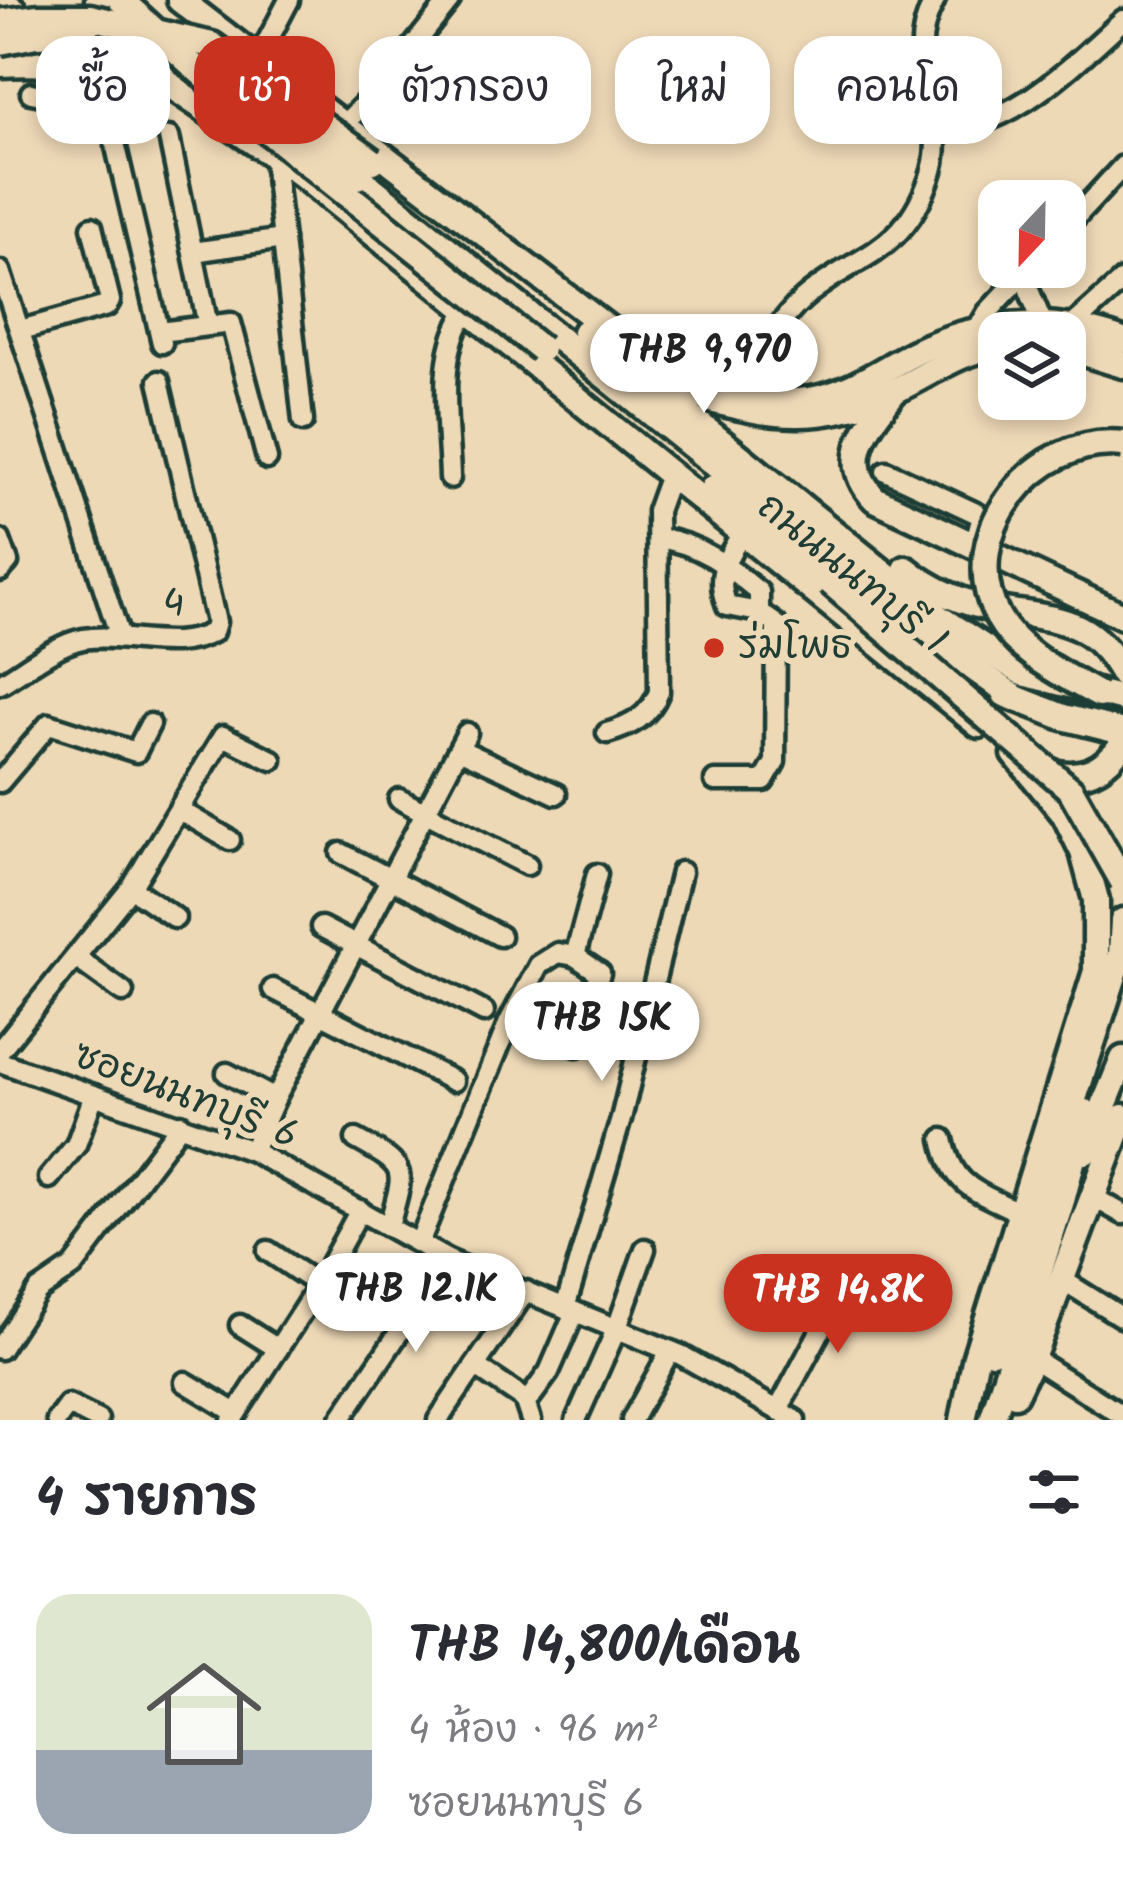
<!DOCTYPE html>
<html lang="th">
<meta charset="utf-8">
<style>
body{margin:0;font-family:Kalam,"Playpen Sans Thai",sans-serif;background:#f2f2f3;color:#2b2b33;height:100vh;display:flex;flex-direction:column;font-size:45px;white-space:nowrap}
*{box-sizing:border-box;margin:0}
p{font-size:39px;color:#7c7c81}
.icon{flex:none;width:66px;height:66px;fill:none;stroke:currentColor;stroke-width:2;stroke-linecap:round;stroke-linejoin:round}
.map{position:relative;height:1420px;overflow:hidden}
.drawer{display:flex;flex-direction:column;background:#fff;flex:1}
.drawer>*{flex:none}
.banner{position:absolute;left:36px;top:36px;width:1053px;height:108px;display:flex;gap:24px}
.needle{width:78px;rotate:202deg}
.tools{position:absolute;left:978px;top:180px;display:grid;gap:24px}
.tools a{display:grid;place-items:center;width:108px;height:108px;border-radius:24px;background:#fff;box-shadow:0 6px 18px #0003;font-size:60px}
.price{position:absolute;translate:-50% -102px;padding:0 27px;border-radius:42px;background:#fff;color:#222;font-size:39px;line-height:78px;filter:drop-shadow(0 3px 6px #0008)}
.price::after{content:'';position:absolute;left:50%;top:72px;width:36px;height:27px;margin-left:-18px;background:inherit;clip-path:polygon(0 0,100% 0,50% 100%)}
.price.current{background:#c8321e;color:#fff}
ul{padding:0;list-style:none}
li{display:flex;align-items:center;gap:36px;height:300px;padding:0 36px}
li span{display:grid;place-items:center;flex:none;width:336px;height:240px;border-radius:36px;color:#555}
li>.icon{margin-inline-start:auto}
span .icon{width:144px;height:144px;fill:#fffc;stroke-width:1}
li b{font-size:51px}
h2{display:flex;justify-content:space-between;align-items:center;height:144px;padding:0 36px;font-size:51px}
.chip{padding:0 42px;border-radius:36px;background:#fff;box-shadow:0 6px 18px #0003;font-size:42px;line-height:108px}
.chip.current{background:#c8321e;color:#fff}
.map>svg:first-child{display:block}
</style>
<div class="map">
<svg width="1123" height="1420" viewBox="0 0 1123 1420">
<rect width="100%" height="100%" fill="#eed9b7"/>
<filter id="ink" filterUnits="userSpaceOnUse"><feTurbulence type="fractalNoise" baseFrequency=".00833" numOctaves="2"/><feDisplacementMap in="SourceGraphic" scale="24" xChannelSelector="R" yChannelSelector="G"/><feConvolveMatrix kernelMatrix="1 2 1 2 8 2 1 2 1" color-interpolation-filters="sRGB"/></filter>
<g filter="url(#ink)">
<g fill="none" stroke-linecap="round" stroke-linejoin="round">
<g stroke="#1f3d34" stroke-width="27">
<g id="minor">
<path d="M257,61L289,0"/>
<path d="M154,87L120,91L110,99L112,130L162,343"/>
<path d="M31,93L111,108"/>
<path d="M341,127L379,89L450,0"/>
<path d="M938,130C1013,129 1071,66 1123,20"/>
<path d="M169,137L208,326"/>
<path d="M274,159L303,421"/>
<path d="M1065,229L1123,166"/>
<path d="M193,252L283,239"/>
<path d="M1028,269L1029,290L1043,324"/>
<path d="M0,271L120,637"/>
<path d="M1072,326L1123,280"/>
<path d="M21,330L107,306L110,301L92,227"/>
<path d="M977,330L987,313L1030,267"/>
<path d="M160,332L231,323L267,459"/>
<path d="M738,390C758,361 776,323 803,299C854,254 901,257 929,180C955,112 897,68 935,0"/>
<path d="M886,471L978,514L981,520L974,546"/>
<path d="M450,478C449,426 434,350 469,309"/>
<path d="M658,538C699,543 728,566 759,592V612"/>
<path d="M0,540L8,562L0,571"/>
<path d="M0,684C24,670 56,644 83,639C125,632 174,654 213,632L216,622L159,381"/>
<path d="M607,733C631,726 649,717 659,692L657,511L671,472"/>
<path d="M459,749L556,794"/>
<path d="M715,781H764L775,762L776,624L759,612L727,606C715,575 726,560 742,533"/>
<path d="M0,782L49,724L136,752L150,724"/>
<path d="M399,799L527,865"/>
<path d="M181,811L230,840"/>
<path d="M341,853L500,936"/>
<path d="M131,888L175,918"/>
<path d="M321,927L484,1012"/>
<path d="M575,956L597,874"/>
<path d="M76,958L123,992"/>
<path d="M273,989L453,1081"/>
<path d="M0,1050L131,888L223,736L272,760"/>
<path d="M0,1062L252,1151L448,1260L681,1355L795,1420"/>
<path d="M227,1073L275,1099"/>
<path d="M356,1139C411,1169 404,1169 389,1226"/>
<path d="M943,1139C953,1188 977,1191 1018,1212"/>
<path d="M252,1151L275,1099L467,733"/>
<path d="M49,1178L76,1145L94,1095"/>
<path d="M1093,1197L1123,1214"/>
<path d="M419,1243L509,1022L539,965L558,953L575,956L600,973L577,1046L509,1022"/>
<path d="M268,1251L319,1285"/>
<path d="M1061,1279L1123,1318"/>
<path d="M565,1308L621,1119L681,872"/>
<path d="M240,1325L278,1349"/>
<path d="M0,1349L38,1291L73,1267L181,1124"/>
<path d="M1032,1358L1123,1416"/>
<path d="M475,1366L524,1399L531,1420"/>
<path d="M185,1382L236,1413"/>
<path d="M524,1399L530,1398L549,1372L575,1312"/>
<path d="M778,1410L849,1277"/>
<path d="M57,1420L68,1405L98,1420"/>
<path d="M232,1420L319,1285L360,1210"/>
<path d="M340,1420L448,1260"/>
<path d="M438,1420L526,1291"/>
<path d="M576,1420L617,1328L645,1249"/>
<path d="M632,1420L670,1351"/>
</g>
</g>
<g stroke="#1f3d34" stroke-width="33">
<g id="major">
<path d="M98,0L171,86L298,172L979,725"/>
<path d="M180,0L666,373C692,399 706,399 740,407C795,420 845,415 896,390C931,374 960,350 999,346"/>
<path d="M0,1L14,10L21,29L18,37"/>
<path d="M0,64C59,61 112,67 168,85"/>
<path d="M358,177L927,635L1017,699"/>
<path d="M585,332L941,619L1023,673L1123,699"/>
<path d="M1065,347L1123,365"/>
<path d="M666,373C715,371 759,407 810,400C853,394 888,364 927,347C991,319 1058,318 1123,341"/>
<path d="M894,392C867,427 838,460 875,499L1123,616"/>
<path d="M713,488L845,594"/>
<path d="M906,569C933,591 964,604 999,610C1058,620 1091,617 1123,675"/>
<path d="M1005,694L1063,717L1123,732"/>
<path d="M1044,770C1078,782 1103,772 1123,743"/>
<path d="M1085,1152L1123,1059"/>
<path d="M992,1351L1121,954L1123,921"/>
<path d="M1015,1394L1032,1358L1123,1117"/>
<path d="M963,1420L976,1356L1096,971V900L1083,852L1065,815L1015,754"/>
<path d="M992,1420L1063,1197L1085,1112"/>
</g>
</g>
<use href="#minor" stroke="#eed9b7" stroke-width="18"/>
<use href="#major" stroke="#eed9b7" stroke-width="24"/>
<g stroke="#1f3d34" stroke-width="33" stroke-linecap="butt">
<g id="major-bridge">
<path d="M121,0L246,114L541,349"/>
<path d="M0,22L38,17H90L212,45L373,161"/>
<path d="M0,42L36,35L85,33"/>
<path d="M268,111L358,177"/>
<path d="M830,582L1071,790L1123,882"/>
<path d="M1099,695C1063,674 1019,655 998,617C954,536 1034,434 1123,444"/>
</g>
</g>
<use href="#major-bridge" stroke="#eed9b7" stroke-width="24"/>
</g>
</g>
<circle fill="#c8321e" stroke="#eed9b7" stroke-width="4.5" cx="714" cy="648" r="12"/>
<g text-anchor="middle" dominant-baseline="central" stroke-width="12" stroke-linejoin="round" paint-order="stroke">
<g font-size="39" fill="#1f3d34" stroke="#eed9b7">
<text transform="translate(851 575) rotate(39)">ถนนนนทบุรี 1</text>
<text transform="translate(174 606) rotate(-7)">4</text>
<text transform="translate(185 1097) rotate(21)">ซอยนนทบุรี 6</text>
</g>
<g font-size="39" fill="#1f3d34" stroke="#eed9b7" text-anchor="start">
<text x="738" y="648">ร่มโพธ</text>
</g>
</g>
</svg>
<div class="tools">
<a><svg class="needle" viewBox="-14 -14 28 28"><path d="M0-13l5 13h-10z" fill="#e53935"/><path d="M0 13l5-13h-10z" fill="#7c7c81"/></svg></a>
<a><svg class="icon" aria-label="layers" viewBox="0 0 24 24"><path d="M12 4l9 5-9 5-9-5zM3 14l9 5 9-5"/></svg></a>
</div>
<b class="price" style="left:704px;top:416px">THB 9,970</b>
<b class="price" style="left:602px;top:1084px">THB 15K</b>
<b class="price" style="left:416px;top:1355px">THB 12.1K</b>
<b class="price current" style="left:838px;top:1356px">THB 14.8K</b>
<div class="banner">
<a class="chip">ซื้อ</a>
<a class="chip current">เช่า</a>
<a class="chip">ตัวกรอง</a>
<a class="chip">ใหม่</a>
<a class="chip">คอนโด</a>
</div>
</div>
<section class="drawer">
<h2>4 รายการ<svg class="icon" aria-label="filters" viewBox="0 0 24 24"><path d="M4 7h16M4 17h16"/><circle cx="9" cy="7" r="2"/><circle cx="15" cy="17" r="2"/></svg></h2>
<ul>
<li><span style="background:linear-gradient(#dfe7d0 65%,#9aa5b1 0)"><svg class="icon" aria-label="home" viewBox="0 0 24 24"><path d="M3 11l9-7 9 7M6 9v11h12V9"/></svg></span><div><b>THB 14,800/เดือน</b><p>4 ห้อง · 96 m²</p><p>ซอยนนทบุรี 6</p></div></li>
</ul>
</section>
